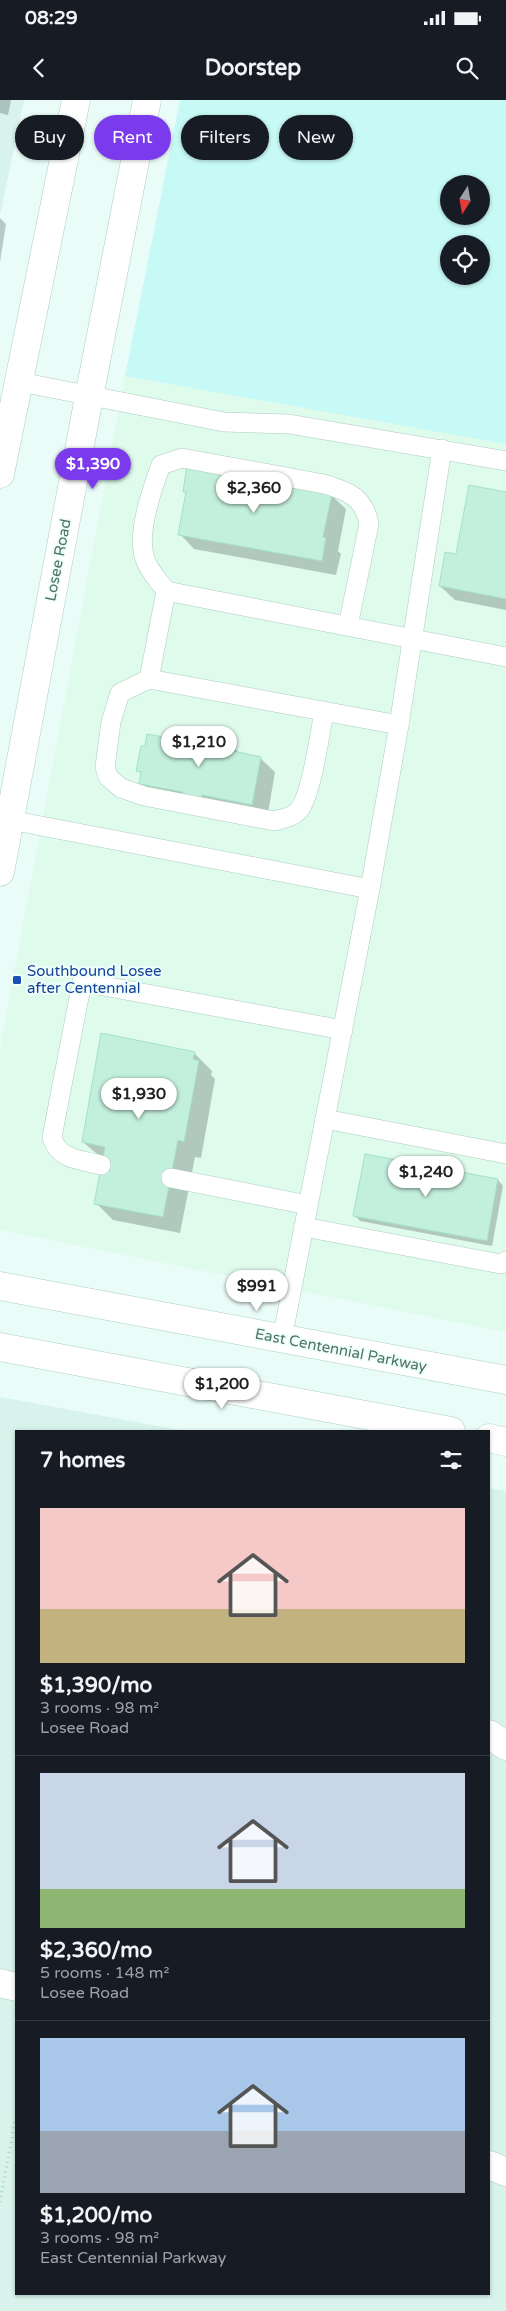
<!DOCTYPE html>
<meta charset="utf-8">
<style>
body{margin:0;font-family:"Varela Round",sans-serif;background:#20242c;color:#f1f3f6;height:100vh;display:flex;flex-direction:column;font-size:19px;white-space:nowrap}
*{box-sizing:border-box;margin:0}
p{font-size:16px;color:#9ea1a6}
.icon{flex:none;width:28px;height:28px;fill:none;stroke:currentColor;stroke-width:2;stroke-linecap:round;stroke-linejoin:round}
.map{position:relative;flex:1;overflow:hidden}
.panel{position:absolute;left:15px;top:1330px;width:475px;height:865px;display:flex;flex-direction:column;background:#171b24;border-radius:0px;box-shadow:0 1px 4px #0004}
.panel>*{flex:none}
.hud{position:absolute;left:15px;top:15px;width:476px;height:45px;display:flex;gap:10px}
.needle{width:32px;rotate:191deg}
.buttons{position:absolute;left:440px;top:75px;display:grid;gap:10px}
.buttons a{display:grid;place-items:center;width:50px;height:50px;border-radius:50%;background:#171b24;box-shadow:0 1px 4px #0004;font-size:25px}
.price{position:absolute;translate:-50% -42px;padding:0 11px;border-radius:18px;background:#fff;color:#222;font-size:16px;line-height:32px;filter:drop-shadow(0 1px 2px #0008)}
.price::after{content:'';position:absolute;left:50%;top:30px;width:15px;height:11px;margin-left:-8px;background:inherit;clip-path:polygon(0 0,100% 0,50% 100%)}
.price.active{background:#7c3aed;color:#fff}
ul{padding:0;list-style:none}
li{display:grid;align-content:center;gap:10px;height:265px;padding:0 25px}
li+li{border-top:1px solid #363941}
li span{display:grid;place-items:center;height:155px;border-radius:0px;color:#555}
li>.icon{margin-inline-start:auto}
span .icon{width:90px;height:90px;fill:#fffc;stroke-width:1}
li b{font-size:21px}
h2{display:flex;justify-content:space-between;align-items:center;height:60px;padding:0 25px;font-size:21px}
.pill{padding:0 18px;border-radius:22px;background:#171b24;box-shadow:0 1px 4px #0004;font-size:18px;line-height:45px}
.pill.active{background:#7c3aed;color:#fff}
.status{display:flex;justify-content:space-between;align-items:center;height:35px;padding:0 25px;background:#171b24;direction:ltr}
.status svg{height:14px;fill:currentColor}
header{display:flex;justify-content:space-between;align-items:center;height:65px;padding:0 25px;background:#171b24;font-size:22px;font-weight:700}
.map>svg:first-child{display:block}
</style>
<div class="status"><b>08:29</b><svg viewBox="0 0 49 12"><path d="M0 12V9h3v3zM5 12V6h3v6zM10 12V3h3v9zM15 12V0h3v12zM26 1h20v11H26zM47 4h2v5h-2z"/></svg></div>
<header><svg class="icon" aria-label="back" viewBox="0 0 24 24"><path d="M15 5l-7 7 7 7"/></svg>Doorstep<svg class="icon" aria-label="search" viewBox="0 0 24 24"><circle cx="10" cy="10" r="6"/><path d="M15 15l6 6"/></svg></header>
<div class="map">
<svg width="506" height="2211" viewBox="0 0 506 2211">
<rect width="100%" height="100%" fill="#eafcf8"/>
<g fill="#d8f3eb">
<path d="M0,0H24L0,115Z"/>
<path d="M0,1297L185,1331H16V2194H489V1388L506,1391V2211H0Z"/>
</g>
<path fill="#defbec" d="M125,276L506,343V1232L0,1130V948Z"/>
<path fill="#c7f9f7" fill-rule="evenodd" d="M180,0H506V344L125,276ZM449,84H481V116H449ZM449,144H481V176H449Z"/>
<g fill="#0003">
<path d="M0,0H11L8,15L0,13Z"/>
<path d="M0,118L6,124L0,162Z"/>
<path d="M184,391L331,395L346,409L338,451L341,454L336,475L194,449L180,434L187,394Z"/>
<path d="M506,393V510L455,500L440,486L457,456Z"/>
<path d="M176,640L229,643L240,654L260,658L275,672L267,719L155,698L140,683L142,674L138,670Z"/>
<path d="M194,953L212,971L211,975L215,979L201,1058L195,1057L180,1133L113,1120L96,1103L104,1060L83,1042Z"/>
<path d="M366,1055L498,1080L503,1086L492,1146L360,1121L355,1116Z"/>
</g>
<g fill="#c3efdd" stroke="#a4e1c6">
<path d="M187,365L332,394L323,437L326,438L322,461L178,435L186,392H183Z"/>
<path d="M469,385L506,392V499L439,486L445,452L456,454Z"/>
<path d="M175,632L230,642L229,650L261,657L252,705L202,695L201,698L183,694V692L139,684L141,672L136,671L141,646H145L147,634L174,639Z"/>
<path d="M101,933L195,952L193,959L199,961L184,1042L178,1040L163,1117L94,1104L105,1047L82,1042Z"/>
<path d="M365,1054L498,1079L487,1141L353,1116Z"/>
</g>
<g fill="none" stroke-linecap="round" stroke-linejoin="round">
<g stroke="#adcbc0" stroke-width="20">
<g id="lane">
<path d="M20,282L224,322L289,324L506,361"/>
<path d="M166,491C159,481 149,471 145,459C136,434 152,389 161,365L182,358L324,384C348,391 364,397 369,424L348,526"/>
<path d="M149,579L166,491L506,557"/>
<path d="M324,611C320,634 312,690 301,707C295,717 285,718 274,721L144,696L121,688L108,677L105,667L111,622L120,593L149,579L399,625"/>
<path d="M10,720L370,789"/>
<path d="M325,1019L506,1054"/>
<path d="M101,1065C81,1060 58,1060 52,1037L82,882L343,930"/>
<path d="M171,1078L308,1105"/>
<path d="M304,1127L501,1164L506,1161"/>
<path d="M282,1239L370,789L399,625L442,349"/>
</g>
</g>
<g stroke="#adcbc0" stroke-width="29">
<g id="street">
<path d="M489,1634L506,1646"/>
<path d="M0,1883L16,1887"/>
<path d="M489,2065L506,2072"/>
</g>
</g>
<g stroke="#abcec1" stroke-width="29">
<g id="secondary">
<path d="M0,374L76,0"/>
<path d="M0,772L89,297L147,0"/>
<path d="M0,1186L506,1280"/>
<path d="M0,1247L451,1331"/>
<path d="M489,1338L506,1342"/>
</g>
</g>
<path stroke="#a5d5c0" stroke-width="3" stroke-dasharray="1 4" stroke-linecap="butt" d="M0,2102L16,2016"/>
<use href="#lane" stroke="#fff" stroke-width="19"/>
<use href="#street" stroke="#fff" stroke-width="28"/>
<use href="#secondary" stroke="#fff" stroke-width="28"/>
</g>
<rect fill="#1a4fb4" stroke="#f0fefb" stroke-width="2" x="12" y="875" width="10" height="10" rx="2.5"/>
<g text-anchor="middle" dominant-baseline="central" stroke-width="4" stroke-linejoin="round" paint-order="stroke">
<g font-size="15" fill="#4e7563" stroke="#f0fefb">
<text transform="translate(58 460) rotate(-79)">Losee Road</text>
<text transform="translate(341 1250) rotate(11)">East Centennial Parkway</text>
</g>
<g font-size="15" fill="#164399" stroke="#f0fefb" text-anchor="start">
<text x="27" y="871">Southbound Losee<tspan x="27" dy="17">after Centennial</tspan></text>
</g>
</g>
</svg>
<div class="buttons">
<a><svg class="needle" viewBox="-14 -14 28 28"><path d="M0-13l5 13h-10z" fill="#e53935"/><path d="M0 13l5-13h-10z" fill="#9ea1a6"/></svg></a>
<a><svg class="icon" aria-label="locate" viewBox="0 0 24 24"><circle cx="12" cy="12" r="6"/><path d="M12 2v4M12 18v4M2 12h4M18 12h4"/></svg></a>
</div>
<b class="price active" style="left:93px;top:390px">$1,390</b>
<b class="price" style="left:254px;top:414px">$2,360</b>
<b class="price" style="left:199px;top:668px">$1,210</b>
<b class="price" style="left:139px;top:1020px">$1,930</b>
<b class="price" style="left:426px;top:1098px">$1,240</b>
<b class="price" style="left:257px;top:1212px">$991</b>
<b class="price" style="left:222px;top:1310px">$1,200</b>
<div class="hud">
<a class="pill">Buy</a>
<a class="pill active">Rent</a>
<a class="pill">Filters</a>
<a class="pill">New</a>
</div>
<section class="panel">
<h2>7 homes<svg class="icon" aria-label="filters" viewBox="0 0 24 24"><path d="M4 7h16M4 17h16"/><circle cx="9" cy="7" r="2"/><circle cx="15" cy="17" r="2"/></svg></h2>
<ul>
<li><span style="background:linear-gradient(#f6c9c9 65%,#c2b280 0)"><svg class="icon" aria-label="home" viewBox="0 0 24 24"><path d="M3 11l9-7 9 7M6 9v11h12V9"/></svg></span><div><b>$1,390/mo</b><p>3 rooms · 98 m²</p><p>Losee Road</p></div></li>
<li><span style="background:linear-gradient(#c9d6e8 75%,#8fb573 0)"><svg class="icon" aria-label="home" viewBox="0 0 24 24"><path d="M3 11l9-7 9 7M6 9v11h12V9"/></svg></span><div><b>$2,360/mo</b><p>5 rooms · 148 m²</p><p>Losee Road</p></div></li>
<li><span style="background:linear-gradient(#a9c7e8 60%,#9aa5b1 0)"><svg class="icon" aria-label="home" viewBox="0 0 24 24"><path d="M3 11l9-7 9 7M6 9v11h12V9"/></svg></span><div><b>$1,200/mo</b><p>3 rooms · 98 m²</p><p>East Centennial Parkway</p></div></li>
</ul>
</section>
</div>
